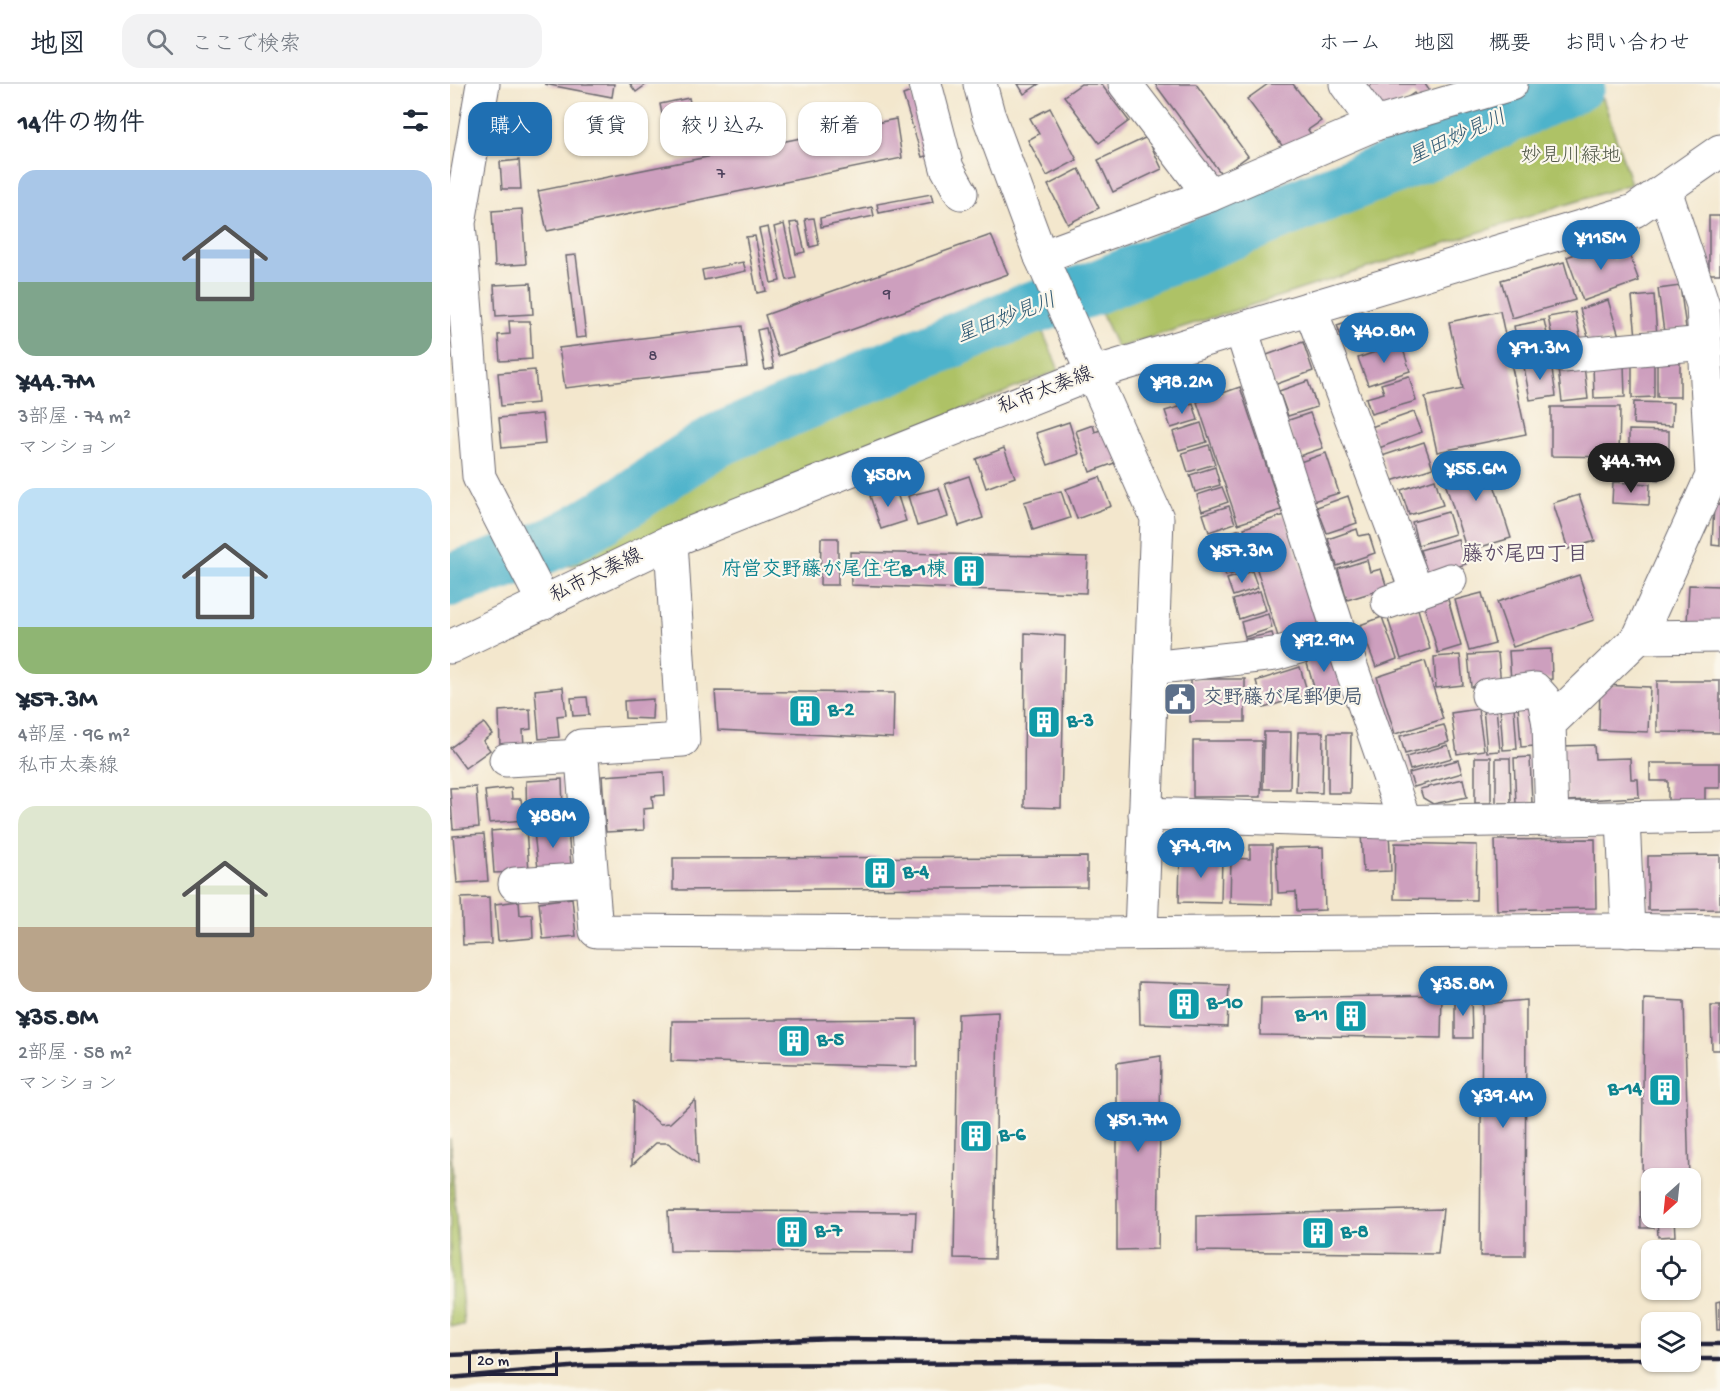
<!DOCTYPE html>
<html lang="ja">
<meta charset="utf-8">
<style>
body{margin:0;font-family:"Gochi Hand","Klee One",sans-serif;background:#f2f2f3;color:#1f2937;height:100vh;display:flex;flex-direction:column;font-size:22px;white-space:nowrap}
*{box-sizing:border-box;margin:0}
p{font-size:20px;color:#747a83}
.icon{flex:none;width:33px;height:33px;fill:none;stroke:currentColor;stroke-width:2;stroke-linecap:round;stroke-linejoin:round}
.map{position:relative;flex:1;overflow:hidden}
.sheet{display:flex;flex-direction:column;background:#fff;width:450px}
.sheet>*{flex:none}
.top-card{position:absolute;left:18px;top:18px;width:570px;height:54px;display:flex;gap:12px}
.needle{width:39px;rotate:207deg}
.buttons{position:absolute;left:1191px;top:1084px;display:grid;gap:12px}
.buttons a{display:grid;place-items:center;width:60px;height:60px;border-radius:12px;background:#fff;box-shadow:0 2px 4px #0004;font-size:30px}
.scale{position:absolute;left:18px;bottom:15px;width:90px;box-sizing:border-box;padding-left:6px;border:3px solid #22223b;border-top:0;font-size:16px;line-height:21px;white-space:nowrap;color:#22223b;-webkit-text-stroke:4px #fbf7ec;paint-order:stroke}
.price{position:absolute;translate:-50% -51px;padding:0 14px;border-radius:21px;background:#1f6fb2;color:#fff;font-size:20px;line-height:39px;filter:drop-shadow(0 2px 3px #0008)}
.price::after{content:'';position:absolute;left:50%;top:36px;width:18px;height:14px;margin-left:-9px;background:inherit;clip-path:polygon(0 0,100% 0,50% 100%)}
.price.on{background:#222;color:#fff}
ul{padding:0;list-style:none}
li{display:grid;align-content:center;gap:12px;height:318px;padding:0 18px}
li span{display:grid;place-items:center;height:186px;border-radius:18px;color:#555}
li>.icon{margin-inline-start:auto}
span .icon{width:108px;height:108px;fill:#fffc;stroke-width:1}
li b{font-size:26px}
h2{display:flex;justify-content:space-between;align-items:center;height:72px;padding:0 18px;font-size:26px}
.chip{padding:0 21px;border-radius:18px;background:#fff;box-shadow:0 2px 4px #0004;font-size:21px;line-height:54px}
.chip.on{background:#1f6fb2;color:#fff}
header{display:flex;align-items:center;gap:36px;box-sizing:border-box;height:84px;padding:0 30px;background:#fff;border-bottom:2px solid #e0e1e3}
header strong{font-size:28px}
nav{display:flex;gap:33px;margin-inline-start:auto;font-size:21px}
.search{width:420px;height:54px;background:#f2f2f3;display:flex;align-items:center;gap:15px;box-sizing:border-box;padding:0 21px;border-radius:18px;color:#747a83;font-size:22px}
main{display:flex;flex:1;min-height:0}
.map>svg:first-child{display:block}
</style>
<header>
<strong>地図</strong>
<div class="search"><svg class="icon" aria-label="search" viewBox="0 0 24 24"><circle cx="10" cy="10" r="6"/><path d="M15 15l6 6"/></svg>ここで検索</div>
<nav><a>ホーム</a><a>地図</a><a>概要</a><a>お問い合わせ</a></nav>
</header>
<main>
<section class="sheet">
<h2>14件の物件<svg class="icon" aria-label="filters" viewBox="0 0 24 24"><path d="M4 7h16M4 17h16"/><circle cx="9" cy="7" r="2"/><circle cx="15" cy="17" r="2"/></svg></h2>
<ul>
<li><span style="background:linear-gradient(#a9c7e8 60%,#7fa58c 0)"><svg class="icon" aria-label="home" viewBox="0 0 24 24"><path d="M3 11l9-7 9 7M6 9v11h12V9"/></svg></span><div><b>¥44.7M</b><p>3部屋 · 74 m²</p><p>マンション</p></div></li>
<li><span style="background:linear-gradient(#bfe0f5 75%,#8fb573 0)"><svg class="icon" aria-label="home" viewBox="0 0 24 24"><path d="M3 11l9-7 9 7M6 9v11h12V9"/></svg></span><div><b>¥57.3M</b><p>4部屋 · 96 m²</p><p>私市太秦線</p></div></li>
<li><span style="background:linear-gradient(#dfe7d0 65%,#b9a48a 0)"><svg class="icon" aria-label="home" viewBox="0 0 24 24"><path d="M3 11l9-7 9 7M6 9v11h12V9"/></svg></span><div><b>¥35.8M</b><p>2部屋 · 58 m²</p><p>マンション</p></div></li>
</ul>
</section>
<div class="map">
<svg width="1270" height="1307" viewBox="0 0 1270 1307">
<rect width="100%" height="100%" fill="#fbf7ec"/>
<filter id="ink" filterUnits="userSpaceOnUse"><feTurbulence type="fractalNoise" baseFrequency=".0167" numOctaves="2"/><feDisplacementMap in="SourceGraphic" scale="12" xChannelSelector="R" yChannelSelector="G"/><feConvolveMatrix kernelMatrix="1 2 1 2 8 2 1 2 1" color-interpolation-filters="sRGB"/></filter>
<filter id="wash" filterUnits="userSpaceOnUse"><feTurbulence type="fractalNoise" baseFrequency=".008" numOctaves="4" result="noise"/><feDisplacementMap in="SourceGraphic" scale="24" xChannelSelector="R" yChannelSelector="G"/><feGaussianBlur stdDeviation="1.35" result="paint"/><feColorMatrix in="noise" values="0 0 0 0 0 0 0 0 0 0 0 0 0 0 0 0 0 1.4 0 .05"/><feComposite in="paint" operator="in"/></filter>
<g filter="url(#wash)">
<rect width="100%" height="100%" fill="#f3e7cd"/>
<g fill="#aec266" stroke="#687250" stroke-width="1.5">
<path d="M1153,14L1181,100L667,264L643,211Z"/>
<path d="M589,239L609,286L134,480L101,484L95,475L264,366Z"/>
<path d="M0,1054L14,1242H0Z"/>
</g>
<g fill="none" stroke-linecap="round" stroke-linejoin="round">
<path stroke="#4db3cb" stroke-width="54" d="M0,496C34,484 71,474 104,459C163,432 213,388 268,356L576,226L639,206L991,64L1128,0"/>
</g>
<g id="blocks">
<g fill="#cd9fbe">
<path d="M94,0H164L162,13Z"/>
<path d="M180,0H197L186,8Z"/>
<path d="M568,0H589L574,10Z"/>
<path d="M631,0H651L679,37L649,59L614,12Z"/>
<path d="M705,0H746L798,72L772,91Z"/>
<path d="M818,0H843L871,37L858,46L864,54L840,72L797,15Z"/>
<path d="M922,0H975L981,9L970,17L964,9L934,29L917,4Z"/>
<path d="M461,8L480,71L472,73L453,11Z"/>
<path d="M239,14L241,23L212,30L210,20Z"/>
<path d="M600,24L627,76L597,92L578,56L589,50L580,34Z"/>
<path d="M446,35L452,74L97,147L88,107Z"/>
<path d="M697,53L712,85L663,108L648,76Z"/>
<path d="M69,76L71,105H52L50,78Z"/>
<path d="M629,85L649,124L618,140L598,101Z"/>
<path d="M481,110L483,118L429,129L427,120Z"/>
<path d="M422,123L424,132L371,143L370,134Z"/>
<path d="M72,125L76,180L45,182L42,127Z"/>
<rect x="1259" y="132" width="11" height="58"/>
<path d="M364,134L369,161L360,163L355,135Z"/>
<path d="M348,138L355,168L346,170L340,139Z"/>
<path d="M334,140L346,194L337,196L324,143Z"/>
<path d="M318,143L330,197L321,199L309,145Z"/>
<path d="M541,151L558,190L328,272L315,231Z"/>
<path d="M305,152L316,207L307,209L296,153Z"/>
<path d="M1157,158L1163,176L1179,170L1189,197L1133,217L1117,173Z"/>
<path d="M126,171L136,253L126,254L116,172Z"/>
<path d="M293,178L296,187L254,196L252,186Z"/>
<path d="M1114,178L1125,216L1062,234L1051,196Z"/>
<path d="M81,199L83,230L46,232L44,201Z"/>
<path d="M1230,202L1236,244L1214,248L1208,205Z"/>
<path d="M1204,211L1207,252L1186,253L1182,213Z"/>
<path d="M1158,216L1169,252L1140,260L1130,225Z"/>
<path d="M1050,227L1076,350L987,368L975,313L1013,305L999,238Z"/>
<path d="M1125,228L1131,256L1104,262L1098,233Z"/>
<path d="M914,232L918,246L892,255L887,241Z"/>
<path d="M1094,236L1101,269L1070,275L1064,242Z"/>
<path d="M59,237H80L82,275L50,277L48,251L60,250Z"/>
<path d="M292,242L297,283L115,304L109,264Z"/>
<path d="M316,244L324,284L315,286L307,246Z"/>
<path d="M853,258L863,287L824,301L814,272Z"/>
<path d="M951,259L960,287L918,301L908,274Z"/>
<rect x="1207" y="274" width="23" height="39"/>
<path d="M1182,275H1204V313L1182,314Z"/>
<path d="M1101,279L1106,312L1080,316L1074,283Z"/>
<path d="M1174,279L1175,313L1144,314L1143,280Z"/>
<path d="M1134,282L1138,315L1112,318L1108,285Z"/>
<path d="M85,286L88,319L51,322L48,289Z"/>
<path d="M959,292L966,317L921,330L916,314L934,309L931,300Z"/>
<path d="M858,297L867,323L838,332L829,307Z"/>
<path d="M790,303L831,426L788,440L747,318Z"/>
<path d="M1184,318L1223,319L1222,342L1183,340Z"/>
<path d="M743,319L748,336L721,344L715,327Z"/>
<path d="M1101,323H1170L1169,373L1101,372Z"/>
<path d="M964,328L972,348L929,364L921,343Z"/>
<path d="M860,329L873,364L849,372L836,337Z"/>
<path d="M92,330L95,360L52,364L49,334Z"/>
<path d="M619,338L629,370L598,381L586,349Z"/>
<path d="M751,339L757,358L729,366L723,348Z"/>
<path d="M643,341L645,348L658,343L670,377L640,388L626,347Z"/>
<path d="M1179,346L1219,347V368L1179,367Z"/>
<path d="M974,358L983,384L941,397L932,372Z"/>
<path d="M759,361L765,380L738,388L732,369Z"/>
<path d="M554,364L565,393L536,404L526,375Z"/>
<path d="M876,369L889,409L863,417L850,378Z"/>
<path d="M1034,369L1061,454L1017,467L990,383Z"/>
<path d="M1179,372L1211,374L1209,396L1178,393Z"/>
<path d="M765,383L770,401L745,408L740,391Z"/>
<path d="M519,392L533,434L509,442L495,400Z"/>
<path d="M650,393L661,422L627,435L616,405Z"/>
<path d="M985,395L993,421L959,431L951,406Z"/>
<path d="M1163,398L1200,400L1199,421L1162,419Z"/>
<path d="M445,403L456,437L431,445L420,412Z"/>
<path d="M772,403L778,418L752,427L747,411Z"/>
<path d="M489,404L498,433L467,442L458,412Z"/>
<path d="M611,407L620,434L583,446L574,418Z"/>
<path d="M1129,411L1145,457L1118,465L1103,419Z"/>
<path d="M898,412L907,439L877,449L867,423Z"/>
<path d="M1264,421H1270V462L1262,461Z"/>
<path d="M779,422L785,439L759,448L753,430Z"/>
<path d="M998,428L1005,450L968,461L962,438Z"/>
<path d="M835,431L871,547L830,559L794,444Z"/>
<path d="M790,445L795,463L770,472L763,454Z"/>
<path d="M907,445L909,452L919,450L925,469L887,482L878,455Z"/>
<path d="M371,454H388V501H370Z"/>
<path d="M1008,455L1016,480L978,491L970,466Z"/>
<path d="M798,466L803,483L776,492L770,476Z"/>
<path d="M400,468L638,473L636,509L401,501Z"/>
<path d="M917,476L920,488L931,485L937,504L897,516L888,485Z"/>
<path d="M802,487L808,504L783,512L777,495Z"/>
<path d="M1129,491L1144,536L1063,563L1047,518Z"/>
<path d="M1239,501L1270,502V541L1237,539Z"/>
<path d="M810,507L816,526L789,535L783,516Z"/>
<path d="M1032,509L1045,560L1019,567L1005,516Z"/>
<path d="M998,515L1011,562L988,569L974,521Z"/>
<path d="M968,525L980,565L951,575L938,535Z"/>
<path d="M818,530L822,544L795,553L791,538Z"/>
<path d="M932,533L947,575L926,583L910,541Z"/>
<path d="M575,549L615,552L611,724L574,723Z"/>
<path d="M822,549L826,562L799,569L795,555Z"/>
<path d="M1101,565L1102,595L1061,597L1059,567Z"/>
<path d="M882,568L892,603L866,610L856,576Z"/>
<path d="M1048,569L1051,601L1021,603L1018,571Z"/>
<path d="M1010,571L1013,601L986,604L984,573Z"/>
<path d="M975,577L993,635L945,650L927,593Z"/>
<path d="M850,583L858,610L814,624L806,597Z"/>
<rect x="740" y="595" width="55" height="43"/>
<path d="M1207,597H1270V649L1207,648Z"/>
<path d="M1150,601L1200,603L1198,648L1149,646Z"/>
<path d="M113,603L116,631L107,632L109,653L89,655L85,606Z"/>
<path d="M265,607L444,609L443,654L268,646Z"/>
<path d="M137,613L139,631L123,632L121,614Z"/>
<path d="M203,615L202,635L175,634L174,617Z"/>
<path d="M1082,620L1085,662L1071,663L1068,621Z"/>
<path d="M1064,622L1067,665L1053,666L1050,623Z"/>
<path d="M1046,623L1050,667L1037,668L1033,624Z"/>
<path d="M80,625L81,645L73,646L74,663L50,664L49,627Z"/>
<path d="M1028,625L1034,666L1007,670L1001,629Z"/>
<path d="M34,639L42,650L33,657L40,666L15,684L0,664Z"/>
<path d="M994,641L999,658L955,670L950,652Z"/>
<path d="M814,648H841L840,705H813Z"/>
<path d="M848,648H873L872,709L846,708Z"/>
<path d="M878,649H901L900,709H878Z"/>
<path d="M743,657H812L811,713H743Z"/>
<path d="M998,661L1002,674L960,686L956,673Z"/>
<path d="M1144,661L1145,675L1180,674L1181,695H1188L1189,713L1117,717L1113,662Z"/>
<rect x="1025" y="673" width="16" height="46"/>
<path d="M1080,673L1082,719L1066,720L1064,674Z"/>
<path d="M1046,674H1060L1061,719H1046Z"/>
<path d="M1008,676L1012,689L964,703L959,689Z"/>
<path d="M1200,679H1270V704H1255V717L1218,716V697H1200Z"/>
<path d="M214,688L215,711L202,712L203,724L193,725L194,746L156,748L152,692Z"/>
<path d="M112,695L113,726L100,727V740L77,741L76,697Z"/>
<path d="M1013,695L1017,713L983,720L973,714L970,705Z"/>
<path d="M26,703L29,743L3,745L0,704Z"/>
<path d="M61,704L62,715H71L74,736L39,739L35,707Z"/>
<path d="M76,744L79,787L44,789L41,747Z"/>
<path d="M118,745L121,782L88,785L84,748Z"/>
<path d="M939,747L941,787L913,788L911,748Z"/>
<path d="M34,750L38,797L7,799L3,752Z"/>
<path d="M1145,755L1146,824L1047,826L1045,756Z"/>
<path d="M945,759L1027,761L1026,816L944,815Z"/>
<path d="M800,761H822V820L780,819L781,774L800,775Z"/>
<path d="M873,763L875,826L847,827L846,808L828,809L826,764Z"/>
<path d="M730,771H772L771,819L729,818Z"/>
<path d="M1270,771V825L1198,826V772Z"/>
<path d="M637,773V803L223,806V774Z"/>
<path d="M39,813L41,860L13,861L11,814Z"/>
<path d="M122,814L126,852L93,855L89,818Z"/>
<path d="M69,817L70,831L82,830L83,854L48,857L45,820Z"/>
<path d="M689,898L779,901L777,943L690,940Z"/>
<path d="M992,911L991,954L810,951L811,914Z"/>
<path d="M1005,912H1021L1022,954H1005Z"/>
<path d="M1194,915L1234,917L1239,1095H1202V1098H1192Z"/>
<path d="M1076,916L1075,1172H1030L1032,920Z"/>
<path d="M1261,922H1270V966H1262Z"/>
<path d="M548,928L544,1175L504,1174L508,930Z"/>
<path d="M467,935V983L221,977L222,937Z"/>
<path d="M711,972L708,1165L667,1166V979Z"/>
<path d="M245,1016L248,1080L218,1059H206L182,1081L183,1017L210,1040L220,1039Z"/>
<path d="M1190,1107H1202V1134H1204V1144H1191Z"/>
<path d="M993,1125L988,1170L747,1167V1132Z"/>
<path d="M218,1127L466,1128L464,1168L220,1167Z"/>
<path d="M1207,1134H1224L1225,1152L1208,1153Z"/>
<path d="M1270,1217V1246H1267L1266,1218Z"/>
</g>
</g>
</g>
<g filter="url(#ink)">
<use href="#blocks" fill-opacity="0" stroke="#6b676e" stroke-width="1.5"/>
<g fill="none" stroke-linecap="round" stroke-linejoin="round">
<g stroke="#6b676e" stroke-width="35">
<g id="minor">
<path d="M33,0L9,139L29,393L94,519"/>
<path d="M475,0L497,84L511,109"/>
<path d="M530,0L538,30L591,173L707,434L691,849"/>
<path d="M675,0L760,111"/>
<path d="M896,0L925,40"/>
<path d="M591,173L760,111L925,40L1061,0"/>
<path d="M860,224L967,508"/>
<path d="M791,245L890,551L955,738"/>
<path d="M1113,272L1255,259"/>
<path d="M221,457L233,656L131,662L146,847L648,850L1165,846L1270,848"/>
<path d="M938,518L1000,496"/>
<path d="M1189,553L1270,552"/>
<path d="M701,584L825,570L890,551"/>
<path d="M1038,611L1085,605L1094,615L1099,640"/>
<path d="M56,676L132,672"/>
<path d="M695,730L935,738L1270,732"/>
<path d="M1173,734L1178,847"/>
<path d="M1102,736L1099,640L1189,553L1262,392L1253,221L1215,106"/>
<path d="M65,800L142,795"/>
</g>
</g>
<g stroke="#6b676e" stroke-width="35">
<path id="major" d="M0,563L221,457L644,289L1184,127L1270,67"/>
</g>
<use href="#minor" stroke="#fff" stroke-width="33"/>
<use href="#major" stroke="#fff" stroke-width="33"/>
<g stroke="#22223b" stroke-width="4.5">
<path d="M1240,1260H1270"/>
<path d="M0,1271L384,1255L975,1260H1202"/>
<path d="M1240,1275H1270"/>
<path d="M0,1294L131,1282L1202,1275"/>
</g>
</g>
</g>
<defs>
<g id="building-square" transform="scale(1.725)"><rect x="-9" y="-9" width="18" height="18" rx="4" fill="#0f9aa8" stroke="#fbf7ec"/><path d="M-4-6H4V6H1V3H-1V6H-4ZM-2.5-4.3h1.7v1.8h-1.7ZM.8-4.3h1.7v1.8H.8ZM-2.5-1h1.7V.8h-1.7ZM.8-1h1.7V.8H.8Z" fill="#fff"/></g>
<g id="civic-square" transform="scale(1.725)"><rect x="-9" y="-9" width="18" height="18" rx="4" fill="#5c6f8a" stroke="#fbf7ec"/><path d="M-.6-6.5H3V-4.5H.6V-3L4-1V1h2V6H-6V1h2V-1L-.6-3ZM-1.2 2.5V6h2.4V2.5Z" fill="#fff"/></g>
</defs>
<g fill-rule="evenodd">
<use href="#building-square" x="519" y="487"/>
<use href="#civic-square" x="730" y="615"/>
<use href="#building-square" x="355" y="627"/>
<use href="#building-square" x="594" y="638"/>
<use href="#building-square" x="430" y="789"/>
<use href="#building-square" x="734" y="920"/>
<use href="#building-square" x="901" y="932"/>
<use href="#building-square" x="344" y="957"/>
<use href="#building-square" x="1215" y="1006"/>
<use href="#building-square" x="526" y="1052"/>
<use href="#building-square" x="342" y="1148"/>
<use href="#building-square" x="868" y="1149"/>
</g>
<g text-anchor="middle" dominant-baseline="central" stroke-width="4.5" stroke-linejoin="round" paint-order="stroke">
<g font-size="16" fill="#4d415c">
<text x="271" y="91">7</text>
<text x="437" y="211">9</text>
<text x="203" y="273">8</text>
</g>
<g font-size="20" fill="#535a4a" stroke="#fbf7ec">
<text x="1121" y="73">妙見川緑地</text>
</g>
<g font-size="20" fill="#22223b" stroke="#fbf7ec">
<text transform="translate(596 308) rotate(-21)">私市太秦線</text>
<text transform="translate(147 493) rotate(-26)">私市太秦線</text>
</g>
<g font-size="20" font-weight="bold" fill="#0d838f" stroke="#fbf7ec" text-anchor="start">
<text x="496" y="487" text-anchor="end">府営交野藤が尾住宅B-1棟</text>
<text x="378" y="627">B-2</text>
<text x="617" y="638">B-3</text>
<text x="453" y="789">B-4</text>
<text x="757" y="920">B-10</text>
<text x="878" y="932" text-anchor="end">B-11</text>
<text x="367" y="957">B-5</text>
<text x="1192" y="1006" text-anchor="end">B-14</text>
<text x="549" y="1052">B-6</text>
<text x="365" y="1148">B-7</text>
<text x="891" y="1149">B-8</text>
</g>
<g font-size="20" font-weight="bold" fill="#4e5e75" stroke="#fbf7ec" text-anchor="start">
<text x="753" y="615">交野藤が尾郵便局</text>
</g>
<g font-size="21" font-style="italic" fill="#335c75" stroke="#fbf7ec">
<text transform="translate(1008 55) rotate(-24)">星田妙見川</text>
<text transform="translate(557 236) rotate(-21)">星田妙見川</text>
</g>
<g font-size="21" font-weight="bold" fill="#5e4e69" stroke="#fbf7ec">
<text x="1075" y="472">藤が尾四丁目</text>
</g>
</g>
</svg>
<div class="buttons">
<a><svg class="needle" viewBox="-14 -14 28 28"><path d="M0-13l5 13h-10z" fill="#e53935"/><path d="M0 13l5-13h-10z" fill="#747a83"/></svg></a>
<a><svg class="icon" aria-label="locate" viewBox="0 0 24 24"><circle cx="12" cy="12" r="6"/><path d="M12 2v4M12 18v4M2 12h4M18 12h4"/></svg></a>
<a><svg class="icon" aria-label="layers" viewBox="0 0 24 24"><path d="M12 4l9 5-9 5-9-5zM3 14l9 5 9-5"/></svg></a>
</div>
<div class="scale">20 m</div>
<b class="price" style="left:1151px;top:187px">¥115M</b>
<b class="price" style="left:934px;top:280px">¥40.8M</b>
<b class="price" style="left:1090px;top:297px">¥71.3M</b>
<b class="price" style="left:732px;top:331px">¥98.2M</b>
<b class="price on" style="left:1181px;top:410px">¥44.7M</b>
<b class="price" style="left:1026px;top:418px">¥55.6M</b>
<b class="price" style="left:438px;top:424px">¥58M</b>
<b class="price" style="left:792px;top:500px">¥57.3M</b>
<b class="price" style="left:874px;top:589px">¥92.9M</b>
<b class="price" style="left:103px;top:765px">¥88M</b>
<b class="price" style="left:751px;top:795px">¥74.9M</b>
<b class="price" style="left:1013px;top:933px">¥35.8M</b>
<b class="price" style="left:1053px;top:1045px">¥39.4M</b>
<b class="price" style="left:688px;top:1069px">¥51.7M</b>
<div class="top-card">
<a class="chip on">購入</a>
<a class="chip">賃貸</a>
<a class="chip">絞り込み</a>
<a class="chip">新着</a>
</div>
</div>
</main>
